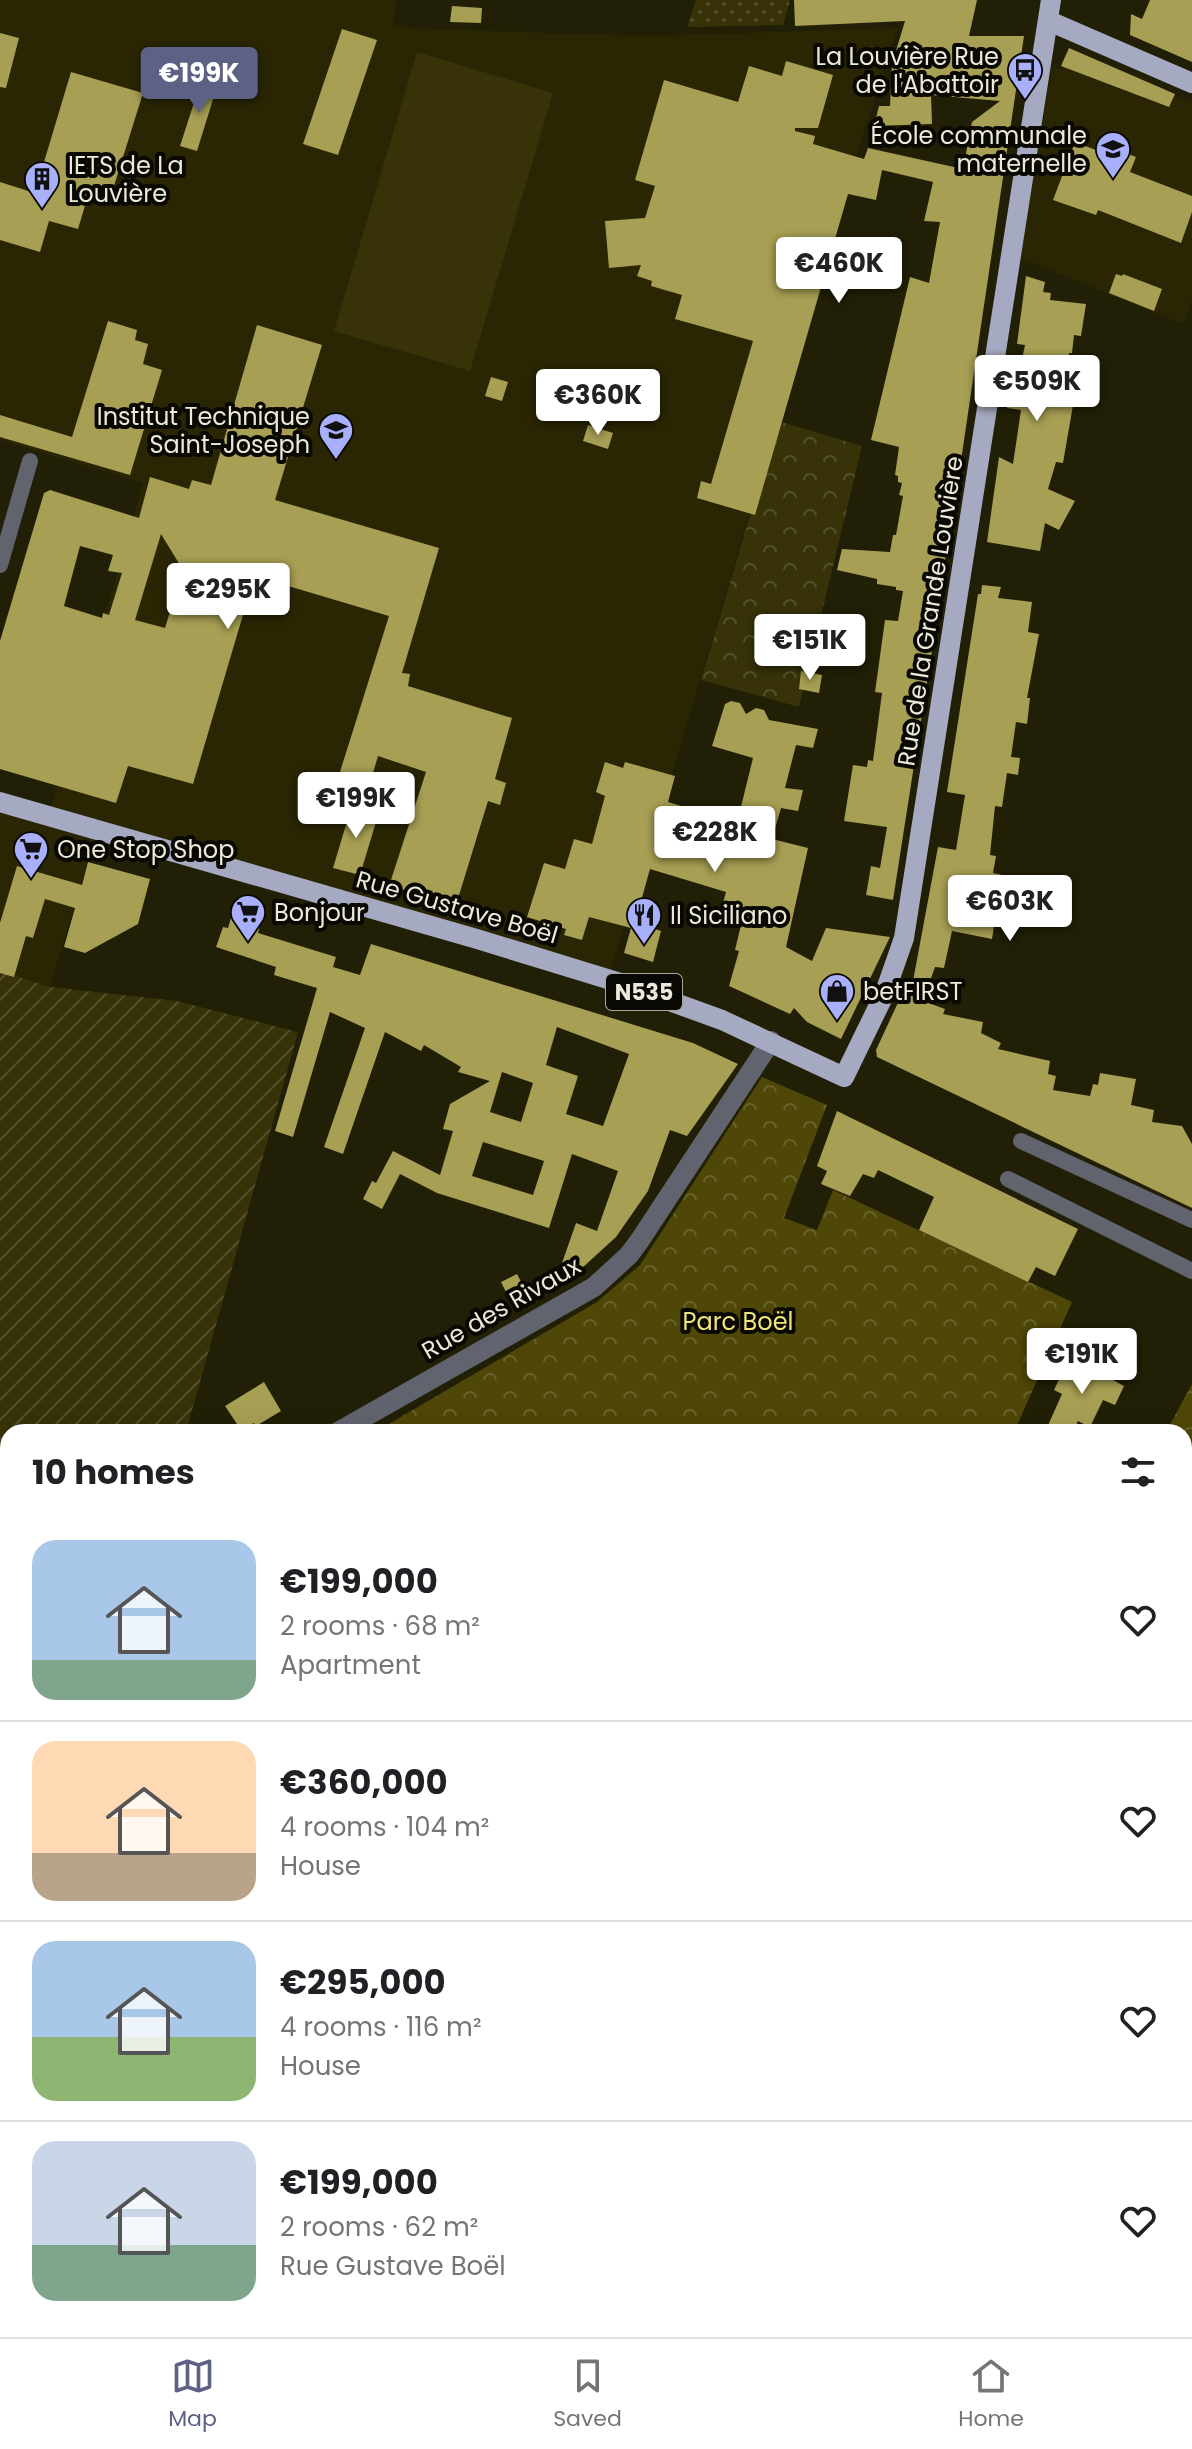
<!DOCTYPE html>
<meta charset="utf-8">
<style>
body{margin:0;font-family:Poppins,sans-serif;background:#f2f2f2;color:#202124;height:100vh;display:flex;flex-direction:column;font-size:30px;white-space:nowrap}
*{box-sizing:border-box;margin:0}
p{font-size:26px;color:#757577}
.icon{flex:none;width:44px;height:44px;fill:none;stroke:currentColor;stroke-width:2;stroke-linecap:round;stroke-linejoin:round}
.map{position:relative;flex:1;overflow:hidden}
.side{position:absolute;left:0px;top:1424px;width:1192px;height:914px;display:flex;flex-direction:column;background:#fff;border-radius:24px 24px 0 0;box-shadow:0 8px 32px #0002}
.side>*{flex:none}
.price{position:absolute;translate:-50% -68px;padding:0 18px;border-radius:8px;background:#fff;color:#222;font-size:26px;line-height:52px;filter:drop-shadow(0 2px 4px #0008)}
.price::after{content:'';position:absolute;left:50%;top:48px;width:24px;height:18px;margin-left:-12px;background:inherit;clip-path:polygon(0 0,100% 0,50% 100%)}
.price.selected{background:#5d6185;color:#fff}
ul{padding:0;list-style:none}
li{display:flex;align-items:center;gap:24px;height:200px;padding:0 32px}
li+li{border-top:2px solid #e0e0e0}
li span{display:grid;place-items:center;flex:none;width:224px;height:160px;border-radius:24px;color:#555}
li>.icon{margin-inline-start:auto}
span .icon{width:96px;height:96px;fill:#fffc;stroke-width:1}
li b{font-size:34px}
h2{display:flex;justify-content:space-between;align-items:center;height:96px;padding:0 32px;font-size:34px}
.dock{display:flex;justify-content:space-around;align-items:center;height:112px;border-top:2px solid #e0e0e0;background:#fff;font-size:22px;color:#757577}
.dock a{display:grid;justify-items:center;gap:4px}
.dock .selected{color:#5d6185}
.map>svg:first-child{display:block}
</style>
<div class="map">
<svg width="1192" height="2337" viewBox="0 0 1192 2337">
<defs>
<pattern id="grass-dots" width="8" height="8" patternUnits="userSpaceOnUse" patternTransform="scale(2)"><rect width="8" height="8" fill="#373208"/><path d="M2 2h.1M6 6h.1" fill="none" stroke="#54502b" stroke-width="1.8" stroke-linecap="round"/></pattern>
<pattern id="forest-crowns" width="20" height="18" patternUnits="userSpaceOnUse" patternTransform="scale(2)"><rect width="20" height="18" fill="#4e4707"/><path d="M2 6a3 3 0 1 1 6 0M12 15a3 3 0 1 1 6 0" fill="none" stroke="#68622b"/></pattern>
<pattern id="park-crowns" width="20" height="18" patternUnits="userSpaceOnUse" patternTransform="scale(2)"><rect width="20" height="18" fill="#373208"/><path d="M2 6a3 3 0 1 1 6 0M12 15a3 3 0 1 1 6 0" fill="none" stroke="#54502b"/></pattern>
<pattern id="garden-furrows" width="10" height="10" patternUnits="userSpaceOnUse" patternTransform="scale(2)"><rect width="10" height="10" fill="#373208"/><path d="M-1 1l2-2M0 10L10 0M9 11l2-2" fill="none" stroke="#54502b"/></pattern>
</defs>
<rect width="100%" height="100%" fill="#211f05"/>
<g fill="#2a2604">
<path d="M0,0H397L393,24L408,28L579,34L649,36L898,28L857,153L672,774L608,979L97,830L50,987L0,972V802L49,815L143,483L0,440Z"/>
<path d="M1069,50L1192,102V301L1183,324L1020,258L1052,65L1062,71Z"/>
</g>
<path fill="url(#grass-dots)" d="M696,0H790L783,25L687,27Z"/>
<g fill="url(#forest-crowns)">
<path d="M762,1077L827,1105L784,1218L817,1230L833,1190L1072,1302L1014,1432H375L597,1302L640,1265Z"/>
<path d="M1192,1384V1599L1184,1614V1432H1166Z"/>
<path d="M8,1535V1614L0,1618V1538Z"/>
<path d="M8,1636V1825L0,1827V1640Z"/>
<path d="M8,1871V2049H0V1878Z"/>
<path d="M240,2330H807L803,2337H237Z"/>
</g>
<g fill="url(#park-crowns)">
<path d="M778,421L862,446L799,707L701,680Z"/>
<path d="M0,2134L8,2135V2330H240L237,2337H0Z"/>
</g>
<path fill="url(#garden-furrows)" d="M0,971L50,987L177,1001L298,1032L186,1432H8V1535L0,1538Z"/>
<path fill="#373208" d="M417,52L553,93L470,371L334,331Z"/>
<g fill="#645b00">
<path d="M1192,1621V1792L1184,1806V1636Z"/>
<path d="M0,2049H8L6,2136L0,2134Z"/>
<path d="M818,2330H885L881,2337H814Z"/>
</g>
<g fill="none" stroke-linecap="round" stroke-linejoin="round">
<g stroke="#645b00" stroke-width="6">
<path d="M1184,1549L1192,1536"/>
<path d="M758,2330V2337"/>
</g>
</g>
<g fill="#a79f53" fill-rule="evenodd">
<path d="M794,0H977L969,36H1024L951,528H949L942,586L893,900L866,895L871,866L880,868L887,827L844,821L853,765L867,767L868,760L873,761L882,693L875,692L885,620L898,621L903,591L896,590V587L877,584V579L837,570L842,549L890,552L893,535H896L903,496L899,495L902,483L898,482V476L895,475L899,447L871,440L910,277L929,283L940,222L924,221L933,182L882,170L876,200L848,194L755,515L697,498L701,481L711,484L753,341L675,319L682,295L651,286L652,281L637,276L641,265L609,268L605,221L645,218L655,186L635,180L664,80L738,102L749,66L782,76L786,61L833,75L818,128H795V131L815,136L813,144L864,159L868,148L963,169L972,122L1000,101L931,95L932,124L874,126L879,106H890L892,64L905,21L795,26Z"/>
<path d="M1150,0H1192V62L1130,35L1131,14L1142,19Z"/>
<path d="M452,6L482,8L481,23L450,22Z"/>
<path d="M342,29L377,40L338,155L303,144Z"/>
<path d="M0,33L19,38L6,88L0,87Z"/>
<path d="M1069,48L1175,94L1169,107L1061,66Z"/>
<path d="M71,72L143,93L108,205L87,199L78,229L49,221L40,252L0,240V182L41,195L50,164L44,162Z"/>
<path d="M202,78L218,83L197,151L180,146Z"/>
<path d="M1075,142L1114,157L1118,150L1136,157L1130,172L1192,196V212L1181,243L1098,210L1096,215L1053,200Z"/>
<path d="M1116,274L1122,276L1123,274L1162,289L1154,311L1109,293Z"/>
<path d="M1026,276L1045,282L1043,292L1051,293L1050,300L1086,304L1081,336L1074,335L1072,353H1069L1062,403L1073,405L1063,463L1056,462L1048,489L1075,501L1059,530L1045,523L1040,551L987,542L999,457L1013,464L1021,410L1007,408L1011,383L1017,384L1025,345L1017,344Z"/>
<path d="M108,321L137,330L135,340L148,344L143,364L162,370L130,475L0,437V415L72,437Z"/>
<path d="M257,325L322,345L275,500L439,548L402,673L410,674L408,686L512,718L495,779L506,783L500,805L488,801L456,905L389,886L426,772L378,756L365,800L334,791L389,616L268,580L250,591L193,784L128,766L116,803L0,769V641L44,493L50,490L139,518L150,477L189,489L192,480L211,485ZM161,534L183,570L165,628L135,620ZM80,546L113,555L108,571L122,573L109,615L103,613L102,618L64,606Z"/>
<path d="M491,377L508,382L502,401L485,396Z"/>
<path d="M588,425L613,433L608,449L583,441Z"/>
<path d="M982,585L1001,587L998,598L1032,602L1028,632L1039,634L1027,698H1030L1027,724L1016,722L1011,757L1020,758L1018,775L1007,773L1002,807L995,806L990,855L996,856L993,873L1002,875L992,939L952,931L944,968L935,967L923,1001L945,1009L943,1014L983,1022L981,1033L1001,1043L998,1049L1050,1061L1048,1074L1056,1076L1053,1090L1090,1096L1093,1084L1098,1085L1100,1073L1136,1079L1131,1105L1154,1110L1152,1122L1182,1126L1192,1144V1208L877,1057L876,1050L909,979L913,981L938,847L956,850L965,795L947,792L978,594H981Z"/>
<path d="M801,671L822,675L819,693L799,689Z"/>
<path d="M731,701L740,703L746,714L756,708L764,710L769,720L818,729L813,748L796,745L785,788L803,790L798,811L781,808L772,839L808,848L786,947L812,961L826,928L890,937L841,1039L807,1022L794,1008L790,1014L729,986L739,951L735,950L741,925L719,917L726,892L650,869L638,912L655,920L652,928L661,931L653,962L624,953L631,928L589,917L582,940L564,935L566,929L527,917L544,863L565,869L574,839L592,844L605,796L596,792L605,762L623,768L625,762L675,776L668,802L737,823L753,758L712,746L725,704Z"/>
<path d="M352,805L379,812L360,875L333,868Z"/>
<path d="M88,862L150,879L138,924L85,953L64,947L75,908L45,899L33,938L26,936L14,977L0,973V923L17,866L82,885Z"/>
<path d="M235,904L263,913L258,933L336,957L333,967L360,975L371,944L693,1043L738,1064L687,1136L670,1130L648,1191L616,1237L581,1269L569,1276L562,1263L576,1223L597,1231L618,1171L572,1154L549,1228L437,1193L400,1174L382,1209L363,1199L372,1181L376,1183L393,1151L440,1175L453,1131L443,1129L450,1104L490,1081L458,1072L461,1067L424,1045L421,1051L385,1032L343,1154L324,1147L365,1028L330,1012L293,1137L275,1131L317,988L274,975L276,967L216,947L223,927L228,928ZM557,1027L629,1054L603,1126L566,1114L578,1076L546,1065ZM502,1072L533,1083L521,1122L490,1112ZM483,1142L544,1161L533,1195L472,1176Z"/>
<path d="M837,1111L1078,1229L1055,1276L1036,1267L1028,1282L919,1230L934,1197L878,1170L874,1178L863,1174L850,1196L821,1184L827,1171L817,1166Z"/>
<path d="M517,1274L526,1291L510,1300L501,1282Z"/>
<path d="M1070,1356L1114,1377L1113,1380L1124,1386L1115,1405L1103,1400L1090,1427L1078,1421L1073,1432H1045L1062,1394L1054,1390Z"/>
<path d="M264,1382L281,1411L256,1426L254,1423L241,1430L225,1406Z"/>
</g>
<g fill="none" stroke-linecap="round" stroke-linejoin="round">
<g stroke="#61636e" stroke-width="16">
<path d="M0,565L30,461"/>
<path d="M1021,1141L1192,1220"/>
<path d="M1008,1179L1192,1271"/>
<path d="M1184,2150L1192,2140"/>
<path d="M1054,2337L1058,2330"/>
</g>
<g stroke="#61636e" stroke-width="20">
<path d="M338,1432L594,1287L629,1255L640,1240L771,1041"/>
<path d="M0,1622L8,1618"/>
</g>
<g stroke="#a5a9c1" stroke-width="20">
<path d="M1049,21L1192,83"/>
<path d="M0,802L477,939L614,981L722,1020L844,1077L884,995L904,938L1051,0"/>
</g>
</g>
<defs>
<g id="bus-pin" transform="scale(1.8)"><path d="M0 17L-7.5 6A9.5 9.5 0 1 1 7.5 6Z" fill="#a8b0fc" stroke="#090802"/><path d="M-5-6H5V4H4V6H2V4H-2V6H-4V4H-5ZM-3.5-4V0h7V-4ZM-3.5 1.2v1.5H-2V1.2ZM2 1.2v1.5H3.5V1.2Z" fill="#111"/></g>
<g id="school-pin" transform="scale(1.8)"><path d="M0 17L-7.5 6A9.5 9.5 0 1 1 7.5 6Z" fill="#a8b0fc" stroke="#090802"/><path d="M0-5L7-2L0 1L-7-2ZM-4 1L0 2.5L4 1V4Q0 6-4 4Z" fill="#111"/></g>
<g id="building-pin" transform="scale(1.8)"><path d="M0 17L-7.5 6A9.5 9.5 0 1 1 7.5 6Z" fill="#a8b0fc" stroke="#090802"/><path d="M-4-6H4V6H1V3H-1V6H-4ZM-2.5-4.3h1.7v1.8h-1.7ZM.8-4.3h1.7v1.8H.8ZM-2.5-1h1.7V.8h-1.7ZM.8-1h1.7V.8H.8Z" fill="#111"/></g>
<g id="supermarket-pin" transform="scale(1.8)"><path d="M0 17L-7.5 6A9.5 9.5 0 1 1 7.5 6Z" fill="#a8b0fc" stroke="#090802"/><path d="M-6-5.5h2.5l.6 2H6L4.5 2H-2.5L-4.4-4H-6ZM-1.5 3.2a1.3 1.3 0 1 0 .1 0ZM3 3.2a1.3 1.3 0 1 0 .1 0Z" fill="#111"/></g>
<g id="restaurant-pin" transform="scale(1.8)"><path d="M0 17L-7.5 6A9.5 9.5 0 1 1 7.5 6Z" fill="#a8b0fc" stroke="#090802"/><path d="M-5-6h1v4h1v-4h1v4h1v-4h1v5L-1.5 .5V6h-2V.5L-5-1ZM5-6V6H3V1.5H1.5Q1.5-4 5-6Z" fill="#111"/></g>
<g id="shop-pin" transform="scale(1.8)"><path d="M0 17L-7.5 6A9.5 9.5 0 1 1 7.5 6Z" fill="#a8b0fc" stroke="#090802"/><path d="M-5-2.5h2.3a2.7 3.5 0 0 1 5.4 0H5L5.5 6h-11ZM-1.5-2.5h3a1.5 2.3 0 0 0-3 0Z" fill="#111"/></g>
</defs>
<g fill-rule="evenodd">
<use href="#bus-pin" x="1025" y="70"/>
<use href="#school-pin" x="1113" y="149"/>
<use href="#building-pin" x="42" y="179"/>
<use href="#school-pin" x="336" y="430"/>
<use href="#supermarket-pin" x="31" y="849"/>
<use href="#supermarket-pin" x="248" y="912"/>
<use href="#restaurant-pin" x="644" y="915"/>
<use href="#shop-pin" x="837" y="991"/>
</g>
<g text-anchor="middle" dominant-baseline="central" stroke-width="8" stroke-linejoin="round" paint-order="stroke">
<rect fill="#090802" stroke="#a6a699" stroke-width="2" x="606" y="974" width="76" height="36" rx="6"/>
<g font-size="22" font-weight="bold" fill="#eae9da">
<text x="644" y="992">N535</text>
</g>
<g font-size="24" fill="#eae9da" stroke="#090802" text-anchor="start">
<text x="999" y="56" text-anchor="end">La Louvière Rue<tspan x="999" dy="28">de l'Abattoir</tspan></text>
<text x="1087" y="135" text-anchor="end">École communale<tspan x="1087" dy="28">maternelle</tspan></text>
<text x="68" y="165">IETS de La<tspan x="68" dy="28">Louvière</tspan></text>
<text x="310" y="416" text-anchor="end">Institut Technique<tspan x="310" dy="28">Saint-Joseph</tspan></text>
<text x="57" y="849">One Stop Shop</text>
<text x="274" y="912">Bonjour</text>
<text x="670" y="915">Il Siciliano</text>
<text x="863" y="991">betFIRST</text>
</g>
<g font-size="24" fill="#eae9da" stroke="#090802">
<text transform="translate(930 611) rotate(-81)">Rue de la Grande Louvière</text>
<text transform="translate(457 907) rotate(16)">Rue Gustave Boël</text>
<text transform="translate(501 1308) rotate(-30)">Rue des Rivaux</text>
</g>
<g font-size="24" fill="#f0e57b" stroke="#090802">
<text x="738" y="1321">Parc Boël</text>
</g>
</g>
</svg>
<b class="price selected" style="left:199px;top:115px">€199K</b>
<b class="price" style="left:839px;top:305px">€460K</b>
<b class="price" style="left:1037px;top:423px">€509K</b>
<b class="price" style="left:598px;top:437px">€360K</b>
<b class="price" style="left:228px;top:631px">€295K</b>
<b class="price" style="left:810px;top:682px">€151K</b>
<b class="price" style="left:356px;top:840px">€199K</b>
<b class="price" style="left:715px;top:874px">€228K</b>
<b class="price" style="left:1010px;top:943px">€603K</b>
<b class="price" style="left:1082px;top:1396px">€191K</b>
<section class="side">
<h2>10 homes<svg class="icon" aria-label="filters" viewBox="0 0 24 24"><path d="M4 7h16M4 17h16"/><circle cx="9" cy="7" r="2"/><circle cx="15" cy="17" r="2"/></svg></h2>
<ul>
<li><span style="background:linear-gradient(#a9c7e8 75%,#7fa58c 0)"><svg class="icon" aria-label="home" viewBox="0 0 24 24"><path d="M3 11l9-7 9 7M6 9v11h12V9"/></svg></span><div><b>€199,000</b><p>2 rooms · 68 m²</p><p>Apartment</p></div><svg class="icon" aria-label="heart" viewBox="0 0 24 24"><path d="M12 20l-8-8c-3-5 5-10 8-4 3-6 11-1 8 4z"/></svg></li>
<li><span style="background:linear-gradient(#ffd9b3 70%,#b9a48a 0)"><svg class="icon" aria-label="home" viewBox="0 0 24 24"><path d="M3 11l9-7 9 7M6 9v11h12V9"/></svg></span><div><b>€360,000</b><p>4 rooms · 104 m²</p><p>House</p></div><svg class="icon" aria-label="heart" viewBox="0 0 24 24"><path d="M12 20l-8-8c-3-5 5-10 8-4 3-6 11-1 8 4z"/></svg></li>
<li><span style="background:linear-gradient(#a9c7e8 60%,#8fb573 0)"><svg class="icon" aria-label="home" viewBox="0 0 24 24"><path d="M3 11l9-7 9 7M6 9v11h12V9"/></svg></span><div><b>€295,000</b><p>4 rooms · 116 m²</p><p>House</p></div><svg class="icon" aria-label="heart" viewBox="0 0 24 24"><path d="M12 20l-8-8c-3-5 5-10 8-4 3-6 11-1 8 4z"/></svg></li>
<li><span style="background:linear-gradient(#c9d6e8 65%,#7fa58c 0)"><svg class="icon" aria-label="home" viewBox="0 0 24 24"><path d="M3 11l9-7 9 7M6 9v11h12V9"/></svg></span><div><b>€199,000</b><p>2 rooms · 62 m²</p><p>Rue Gustave Boël</p></div><svg class="icon" aria-label="heart" viewBox="0 0 24 24"><path d="M12 20l-8-8c-3-5 5-10 8-4 3-6 11-1 8 4z"/></svg></li>
</ul>
</section>
</div>
<nav class="dock">
<a class="selected"><svg class="icon" aria-label="map" viewBox="0 0 24 24"><path d="M3 6l6-2 6 2 6-2v14l-6 2-6-2-6 2zM9 4v14M15 6v14"/></svg>Map</a>
<a><svg class="icon" aria-label="saved" viewBox="0 0 24 24"><path d="M7 4h10v16l-5-4-5 4z"/></svg>Saved</a>
<a><svg class="icon" aria-label="home" viewBox="0 0 24 24"><path d="M3 11l9-7 9 7M6 9v11h12V9"/></svg>Home</a>
</nav>
